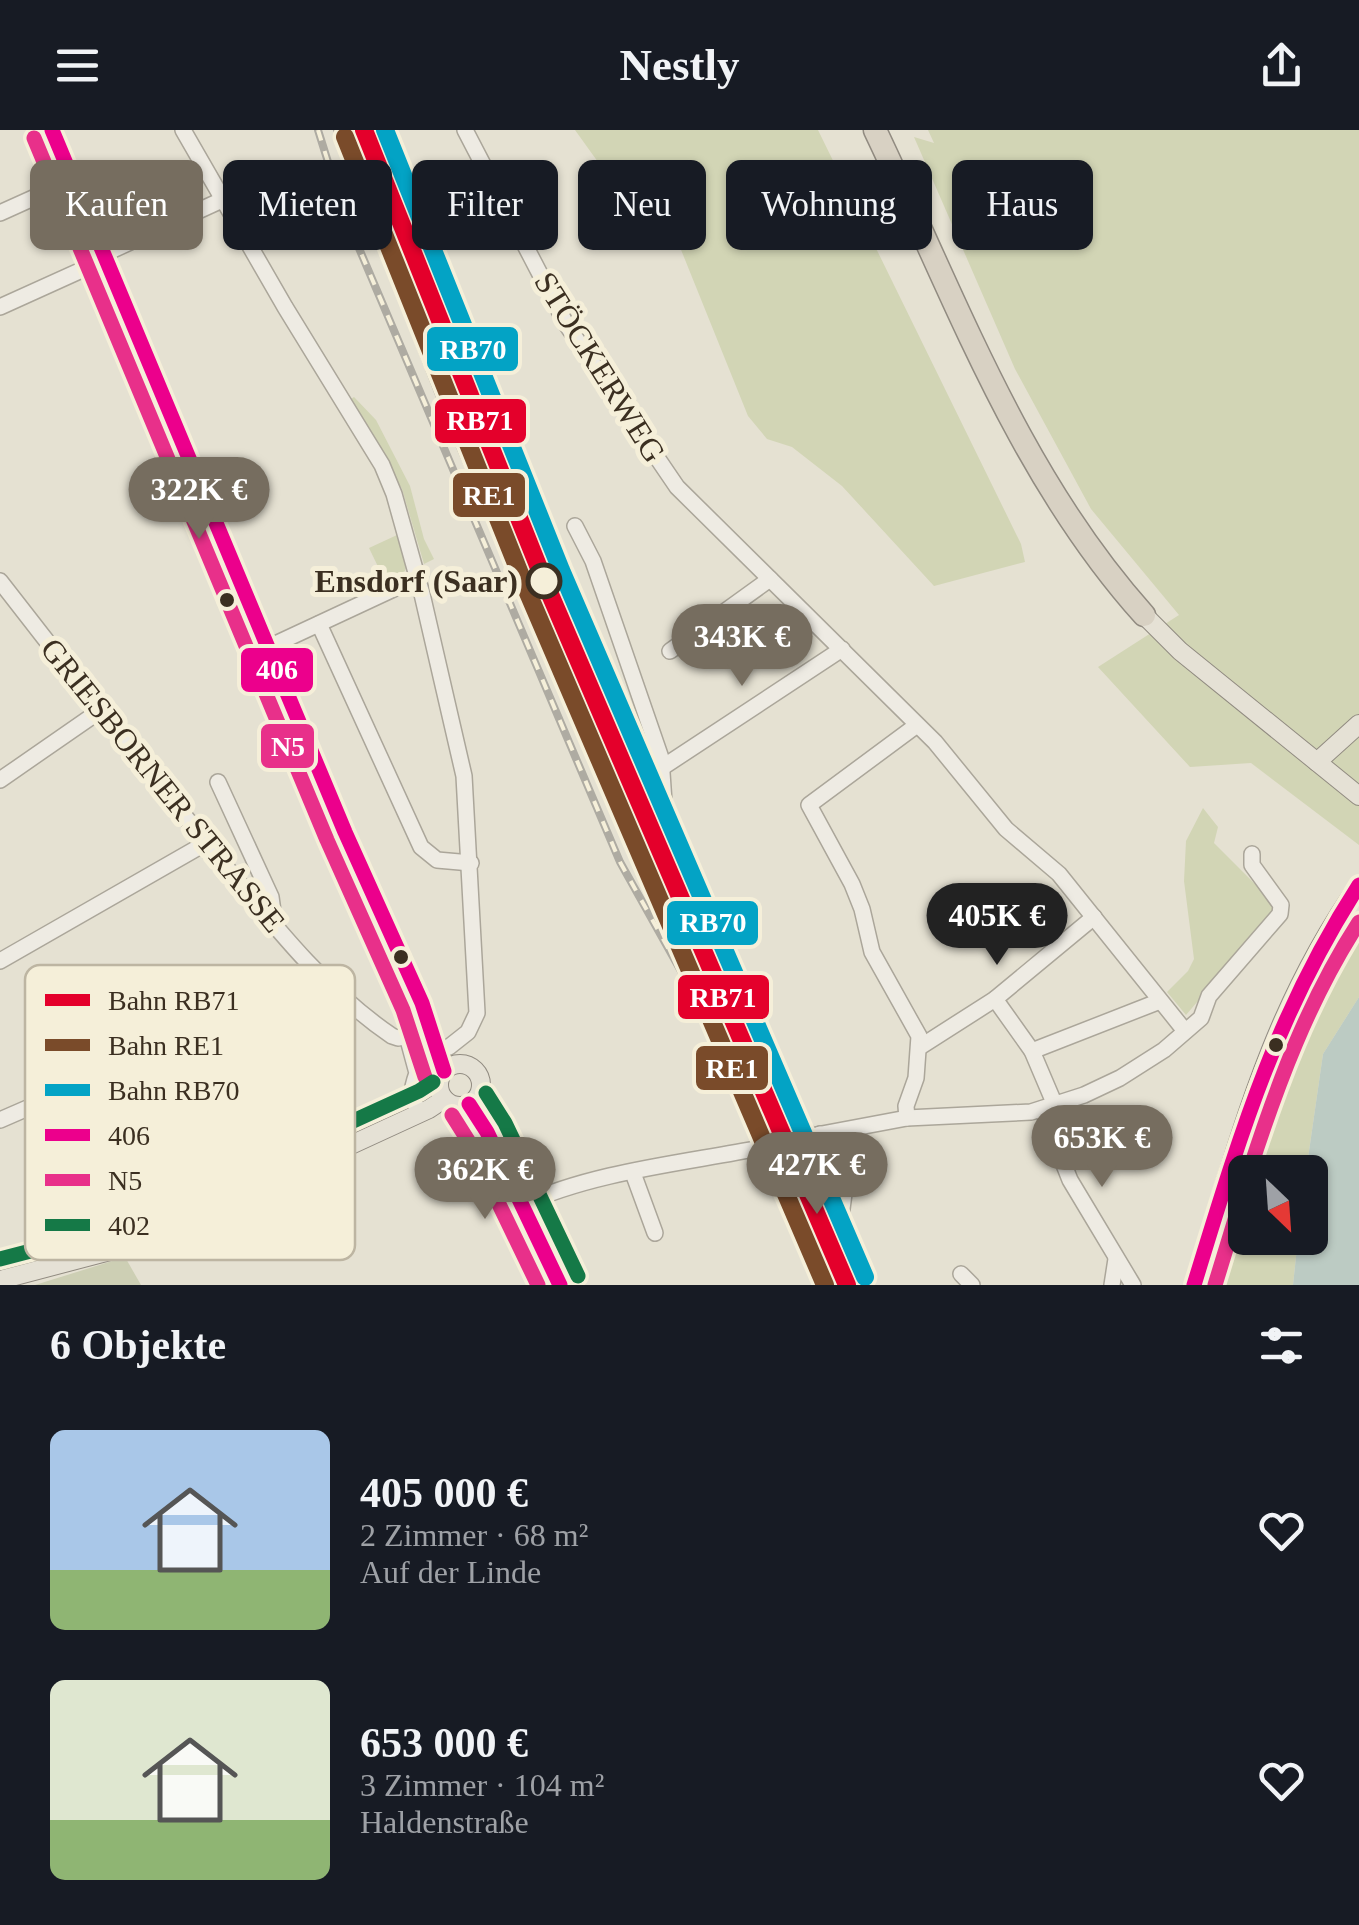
<!DOCTYPE html>
<html lang="de">
<meta charset="utf-8">
<style>
body{margin:0;font-family:"Times New Roman",serif;background:#242831;color:#f1f3f6;height:100vh;display:flex;flex-direction:column;font-size:38px;white-space:nowrap}
*{box-sizing:border-box;margin:0}
p{font-size:32px;color:#9ea1a6}
.icon{flex:none;width:55px;height:55px;fill:none;stroke:currentColor;stroke-width:2;stroke-linecap:round;stroke-linejoin:round}
.map{position:relative;height:1155px;overflow:hidden}
.sheet{display:flex;flex-direction:column;background:#171b24;flex:1}
.sheet>*{flex:none}
.banner{position:absolute;left:30px;top:30px;width:1300px;height:90px;display:flex;gap:20px}
.needle{width:65px;rotate:155deg}
.fabs{position:absolute;left:1228px;top:1025px;display:grid;gap:20px}
.fabs a{display:grid;place-items:center;width:100px;height:100px;border-radius:15px;background:#171b24;box-shadow:0 2px 8px #0004;font-size:50px}
.price{position:absolute;translate:-50% -85px;padding:0 22px;border-radius:35px;background:#766d5f;color:#fff;font-size:32px;line-height:65px;filter:drop-shadow(0 2px 5px #0008)}
.price::after{content:'';position:absolute;left:50%;top:60px;width:30px;height:22px;margin-left:-15px;background:inherit;clip-path:polygon(0 0,100% 0,50% 100%)}
.price.current{background:#222;color:#fff}
ul{padding:0;list-style:none}
li{display:flex;align-items:center;gap:30px;height:250px;padding:0 50px}
li span{display:grid;place-items:center;flex:none;width:280px;height:200px;border-radius:15px;color:#555}
li>.icon{margin-inline-start:auto}
span .icon{width:120px;height:120px;fill:#fffc;stroke-width:1}
li b{font-size:42px}
h2{display:flex;justify-content:space-between;align-items:center;height:120px;padding:0 50px;font-size:42px}
.pill{padding:0 35px;border-radius:15px;background:#171b24;box-shadow:0 2px 8px #0004;font-size:35px;line-height:90px}
.pill.current{background:#766d5f;color:#fff}
header{display:flex;justify-content:space-between;align-items:center;height:130px;padding:0 50px;background:#171b24;font-size:45px;font-weight:600}
.map>svg:first-child{display:block}
</style>
<header><svg class="icon" aria-label="menu" viewBox="0 0 24 24"><path d="M4 6h16M4 12h16M4 18h16"/></svg>Nestly<svg class="icon" aria-label="share" viewBox="0 0 24 24"><path d="M12 15V3M7 8l5-5 5 5M5 13v7h14v-7"/></svg></header>
<div class="map">
<svg width="1359" height="1155" viewBox="0 0 1359 1155">
<rect width="100%" height="100%" fill="#e5e1d2"/>
<g fill="#d2d5b5">
<path d="M575,0H818L1021,414L1025,432L934,456L842,356L792,317L767,309L748,286L667,85L625,45L603,39Z"/>
<path d="M928,0H1359V715L1251,633L1190,637L1098,537L1179,485L1091,379L1015,239L914,7L934,13Z"/>
<path d="M354,267L376,290L410,356L424,409L434,429L424,434L402,359L351,269Z"/>
<path d="M397,405L406,437L405,441L385,451L369,418Z"/>
<path d="M1203,678L1218,697L1214,713L1270,769L1273,783L1186,885L1167,862L1188,841L1194,829L1184,751L1186,711Z"/>
<path d="M1359,788V867L1323,924L1306,1042H1255L1288,918L1326,841Z"/>
<path d="M1245,1082V1108H1298L1293,1155H1211Z"/>
</g>
<path fill="#cdcfb4" d="M125,1127L141,1155H35Z"/>
<path fill="#bccbc3" d="M1359,867V1155H1293L1298,1108H1310V1042H1306L1323,924Z"/>
<g fill="none" stroke-linecap="round" stroke-linejoin="round">
<g stroke="#aba69a" stroke-width="18">
<g id="minor">
<path d="M183,0L285,177L382,335L394,364L422,464L464,646L477,883L468,902L449,917"/>
<path d="M465,0L566,194L677,357L935,612L1006,699L1059,744L1185,901"/>
<path d="M0,83L73,50"/>
<path d="M104,124L222,70"/>
<path d="M0,177L106,129"/>
<path d="M575,396L593,431L661,628L664,672L799,994L811,1006L907,988L1031,982L1084,965L1120,948L1164,920L1201,888L1209,866L1280,784L1281,775L1252,735V724"/>
<path d="M0,451C75,547 149,644 227,738C276,798 327,862 392,906L398,908L432,902"/>
<path d="M319,494L421,717L437,730L471,733"/>
<path d="M269,517L417,448"/>
<path d="M670,521L770,449"/>
<path d="M663,637L842,519"/>
<path d="M0,650L101,580"/>
<path d="M218,652L271,767L275,796"/>
<path d="M0,831L206,713"/>
<path d="M995,869L1032,921L1055,975"/>
<path d="M407,906L417,943C410,963 411,964 419,984"/>
<path d="M920,917L995,869L1094,787"/>
<path d="M1032,921L1160,871"/>
<path d="M1042,979L1070,1050L1133,1155"/>
<path d="M907,988L906,976L916,948L919,906L872,822L862,779L852,754L809,675L917,595"/>
<path d="M0,990L324,849"/>
<path d="M820,1004L845,1056L840,1094L865,1155"/>
<path d="M494,1018V1053L540,1155"/>
<path d="M633,1043L655,1103"/>
<path d="M522,1075C592,1042 684,1033 760,1018"/>
<path d="M961,1144L972,1155"/>
<path d="M1112,1155L1116,1129"/>
</g>
</g>
<g stroke="#918b81" stroke-width="20">
<g id="major">
<path d="M52,0L345,702L422,873L444,941"/>
<path d="M1144,485L1180,521L1359,666"/>
<path d="M1317,632L1359,594"/>
<circle cx="460" cy="955" r="21"/>
<path d="M469,974L487,1002L560,1155"/>
<path d="M0,1150L125,1117L164,1101L429,979L444,969"/>
<path d="M1194,1155C1239,1011 1270,881 1359,755"/>
</g>
</g>
<g stroke="#918b81" stroke-width="25">
<path id="highway" d="M875,0C955,167 1019,346 1144,485"/>
</g>
<use href="#minor" stroke="#eeebe3" stroke-width="15"/>
<use href="#major" stroke="#e5e1d5" stroke-width="18"/>
<use href="#highway" stroke="#d8d1c3" stroke-width="22"/>
<g stroke="#aeaba2" stroke-width="8">
<g id="rail">
<path d="M318,0L344,83L620,732L762,986L821,1114"/>
<path d="M337,0L451,296L655,772"/>
<path d="M355,0L466,287L731,907"/>
<path d="M828,1132L837,1155"/>
</g>
</g>
<use href="#rail" stroke="#f5efd9" stroke-width="4" stroke-dasharray="11" stroke-linecap="butt"/>
<g stroke="#f5efd9" stroke-width="22">
<g id="bus-1">
<path d="M52,0L345,702L422,873L444,941"/>
<path d="M469,974L487,1002L560,1155"/>
<path d="M1194,1155C1239,1009 1275,885 1359,755"/>
</g>
</g>
<g stroke="#f5efd9" stroke-width="22">
<g id="bus-2">
<path d="M34,8L327,710L403,880L425,947"/>
<path d="M452,985L469,1012L538,1155"/>
<path d="M1249,1042C1277,955 1309,869 1359,792"/>
<path d="M1215,1155L1245,1057"/>
</g>
</g>
<g stroke="#f5efd9" stroke-width="22">
<g id="bus-3">
<path d="M486,963L505,993L578,1146"/>
<path d="M0,1129L119,1098L419,961L433,952"/>
</g>
</g>
<use href="#bus-1" stroke="#ec008c" stroke-width="15"/>
<use href="#bus-2" stroke="#e8308a" stroke-width="15"/>
<use href="#bus-3" stroke="#157947" stroke-width="15"/>
<g stroke="#f5efd9" stroke-width="25">
<path id="rail-1" d="M364,0L543,448L847,1155"/>
</g>
<g stroke="#f5efd9" stroke-width="25">
<path id="rail-2" d="M345,7L525,456L825,1155"/>
</g>
<g stroke="#f5efd9" stroke-width="25">
<path id="rail-3" d="M385,0L561,440L865,1147"/>
</g>
<use href="#rail-1" stroke="#e4002b" stroke-width="18"/>
<use href="#rail-2" stroke="#7a4b2a" stroke-width="18"/>
<use href="#rail-3" stroke="#03a3c5" stroke-width="18"/>
</g>
<circle fill="#f5efd9" stroke="#3b2f21" stroke-width="5" cx="544" cy="451" r="16"/>
<g fill="#3b2f21" stroke="#f5efd9" stroke-width="4">
<circle cx="227" cy="470" r="9"/>
<circle cx="401" cy="827" r="9"/>
<circle cx="1276" cy="915" r="9"/>
</g>
<g text-anchor="middle" dominant-baseline="central" stroke-width="10" stroke-linejoin="round" paint-order="stroke">
<g font-size="32" fill="#3b2f21" stroke="#f5efd9">
<text transform="translate(600 237) rotate(58)">STÖCKERWEG</text>
<text transform="translate(163 655) rotate(51)">GRIESBORNER STRASSE</text>
</g>
<g font-size="32" font-weight="bold" fill="#3b2f21" stroke="#f5efd9" text-anchor="end">
<text x="518" y="451">Ensdorf (Saar)</text>
</g>
</g>
<rect x="25" y="835" width="330" height="295" rx="15" fill="#f5efd9" stroke="#bdb5a2" stroke-width="2.5"/>
<rect x="45" y="864" width="45" height="12" fill="#e4002b"/>
<rect x="45" y="909" width="45" height="12" fill="#7a4b2a"/>
<rect x="45" y="954" width="45" height="12" fill="#03a3c5"/>
<rect x="45" y="999" width="45" height="12" fill="#ec008c"/>
<rect x="45" y="1044" width="45" height="12" fill="#e8308a"/>
<rect x="45" y="1089" width="45" height="12" fill="#157947"/>
<g font-size="28" fill="#3b2f21">
<text x="108" y="880">Bahn RB71</text>
<text x="108" y="925">Bahn RE1</text>
<text x="108" y="970">Bahn RB70</text>
<text x="108" y="1015">406</text>
<text x="108" y="1060">N5</text>
<text x="108" y="1105">402</text>
</g>
<g stroke="#f5efd9" stroke-width="4">
<rect x="425" y="195" width="95" height="48" rx="10" fill="#03a3c5"/>
<rect x="433" y="267" width="95" height="48" rx="10" fill="#e4002b"/>
<rect x="451" y="341" width="76" height="48" rx="10" fill="#7a4b2a"/>
<rect x="239" y="516" width="76" height="48" rx="10" fill="#ec008c"/>
<rect x="259" y="592" width="57" height="48" rx="10" fill="#e8308a"/>
<rect x="665" y="769" width="95" height="48" rx="10" fill="#03a3c5"/>
<rect x="676" y="843" width="95" height="48" rx="10" fill="#e4002b"/>
<rect x="694" y="914" width="76" height="48" rx="10" fill="#7a4b2a"/>
</g>
<g font-size="28" text-anchor="middle" font-weight="bold" fill="#fff">
<text x="473" y="229">RB70</text>
<text x="480" y="300">RB71</text>
<text x="489" y="375">RE1</text>
<text x="277" y="549">406</text>
<text x="288" y="626">N5</text>
<text x="713" y="802">RB70</text>
<text x="723" y="877">RB71</text>
<text x="732" y="948">RE1</text>
</g>
</svg>
<div class="fabs">
<a><svg class="needle" viewBox="-14 -14 28 28"><path d="M0-13l5 13h-10z" fill="#e53935"/><path d="M0 13l5-13h-10z" fill="#9ea1a6"/></svg></a>
</div>
<b class="price" style="left:199px;top:412px">322K €</b>
<b class="price" style="left:742px;top:559px">343K €</b>
<b class="price current" style="left:997px;top:838px">405K €</b>
<b class="price" style="left:1102px;top:1060px">653K €</b>
<b class="price" style="left:817px;top:1087px">427K €</b>
<b class="price" style="left:485px;top:1092px">362K €</b>
<div class="banner">
<a class="pill current">Kaufen</a>
<a class="pill">Mieten</a>
<a class="pill">Filter</a>
<a class="pill">Neu</a>
<a class="pill">Wohnung</a>
<a class="pill">Haus</a>
</div>
</div>
<section class="sheet">
<h2>6 Objekte<svg class="icon" aria-label="filters" viewBox="0 0 24 24"><path d="M4 7h16M4 17h16"/><circle cx="9" cy="7" r="2"/><circle cx="15" cy="17" r="2"/></svg></h2>
<ul>
<li><span style="background:linear-gradient(#a9c7e8 70%,#8fb573 0)"><svg class="icon" aria-label="home" viewBox="0 0 24 24"><path d="M3 11l9-7 9 7M6 9v11h12V9"/></svg></span><div><b>405 000 €</b><p>2 Zimmer · 68 m²</p><p>Auf der Linde</p></div><svg class="icon" aria-label="heart" viewBox="0 0 24 24"><path d="M12 20l-8-8c-3-5 5-10 8-4 3-6 11-1 8 4z"/></svg></li>
<li><span style="background:linear-gradient(#dfe7d0 70%,#8fb573 0)"><svg class="icon" aria-label="home" viewBox="0 0 24 24"><path d="M3 11l9-7 9 7M6 9v11h12V9"/></svg></span><div><b>653 000 €</b><p>3 Zimmer · 104 m²</p><p>Haldenstraße</p></div><svg class="icon" aria-label="heart" viewBox="0 0 24 24"><path d="M12 20l-8-8c-3-5 5-10 8-4 3-6 11-1 8 4z"/></svg></li>
</ul>
</section>
